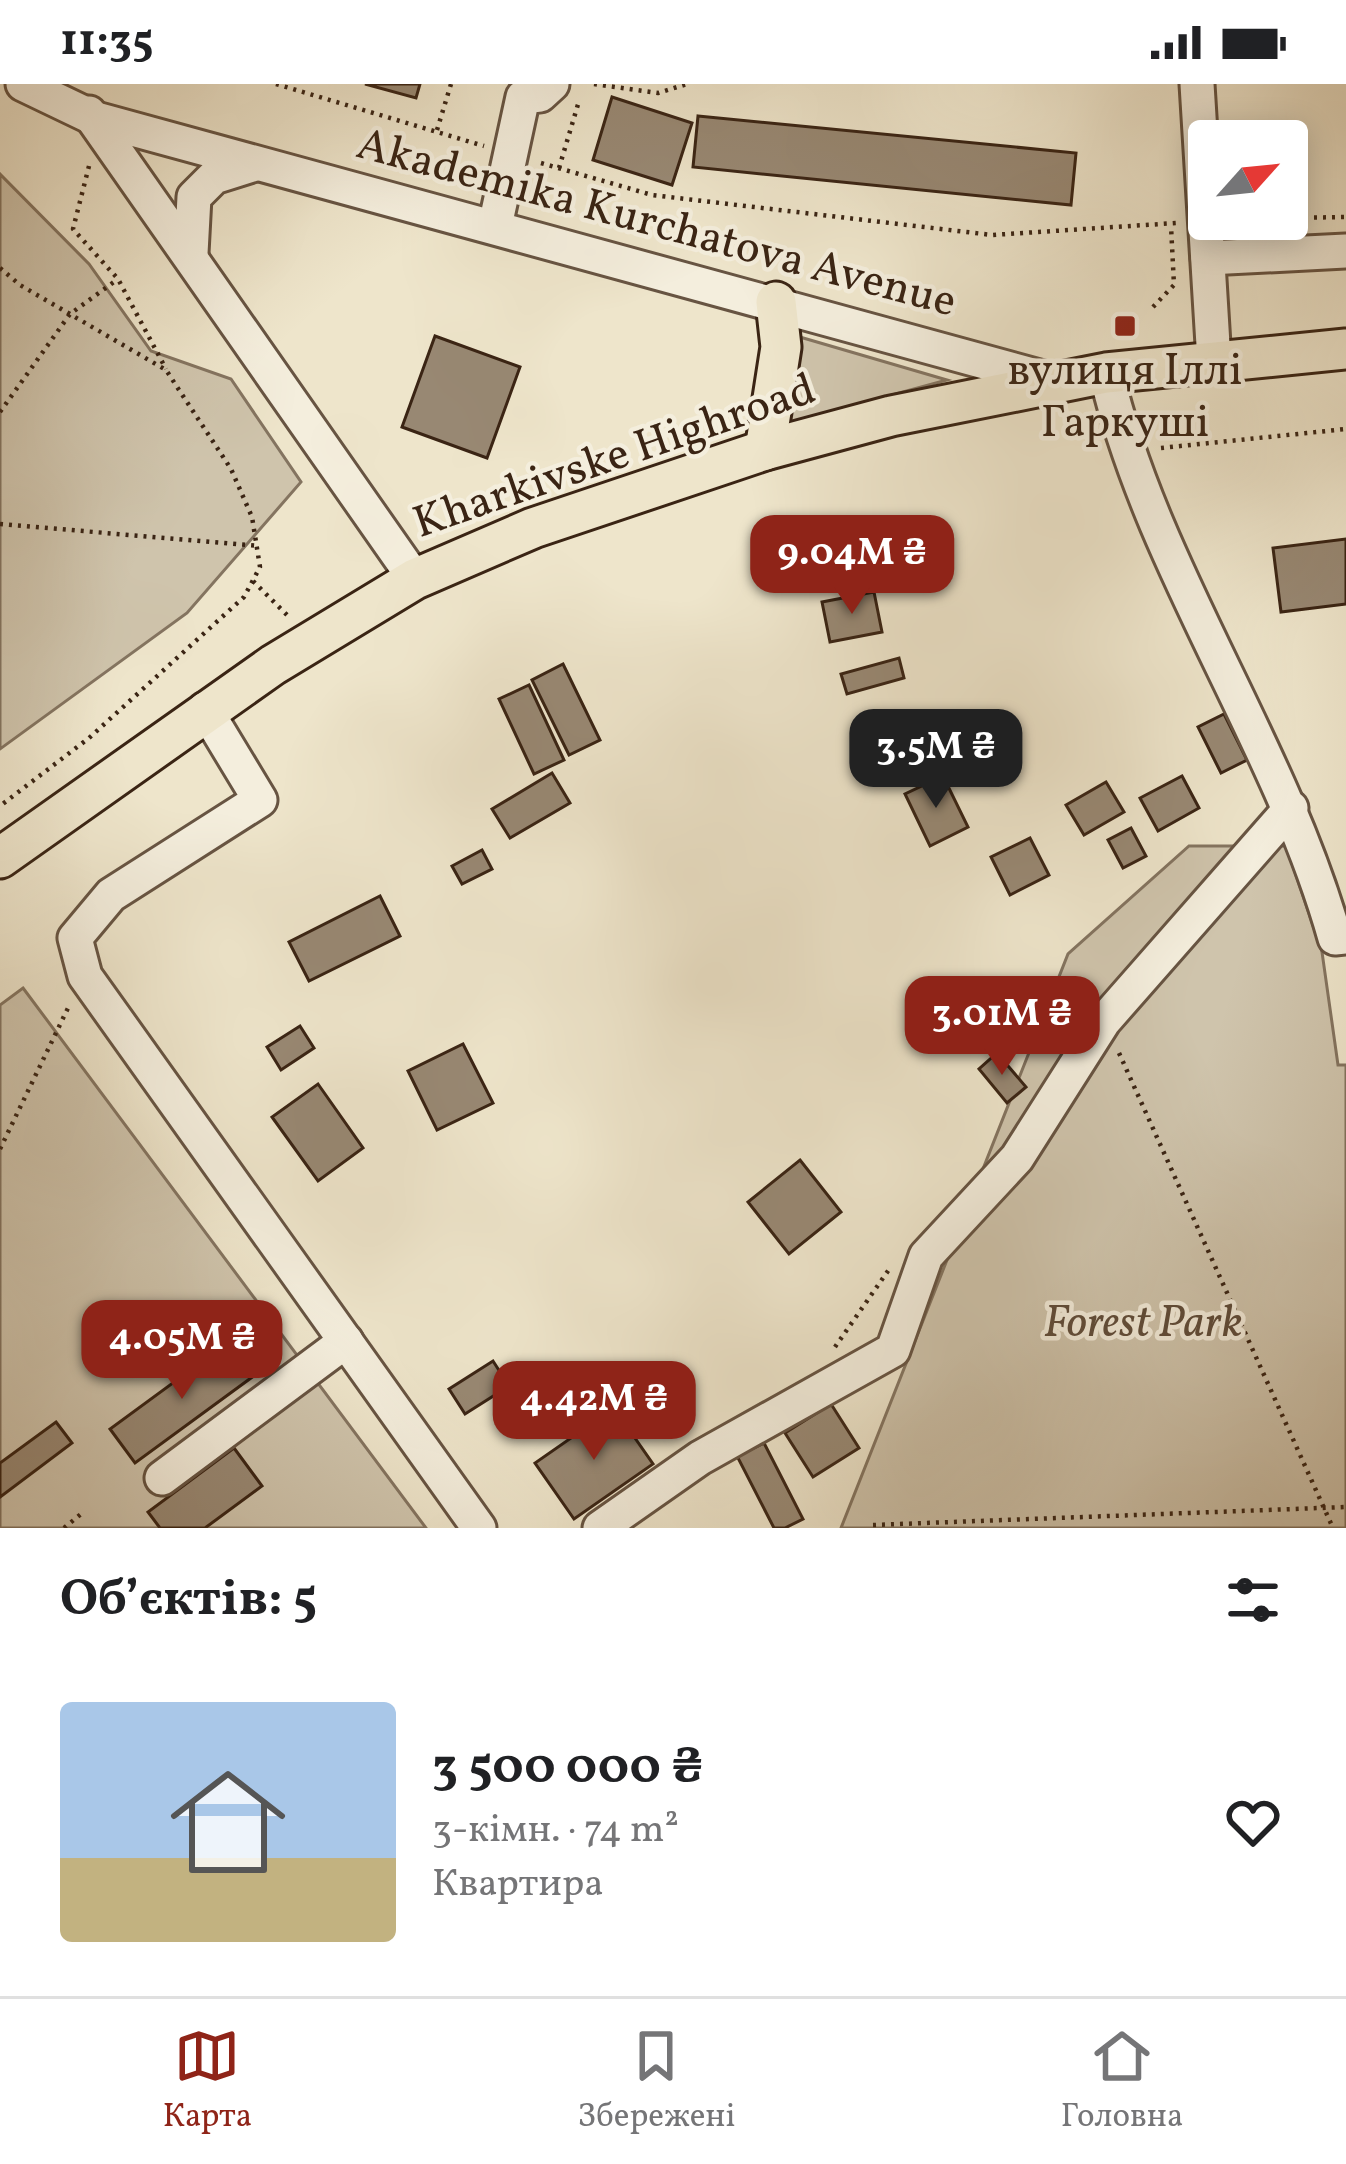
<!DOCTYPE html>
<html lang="uk">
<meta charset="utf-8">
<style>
body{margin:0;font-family:Vollkorn,serif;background:#f2f2f2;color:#202124;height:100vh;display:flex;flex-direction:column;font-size:45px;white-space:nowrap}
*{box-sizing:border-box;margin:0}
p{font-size:39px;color:#757577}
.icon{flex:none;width:66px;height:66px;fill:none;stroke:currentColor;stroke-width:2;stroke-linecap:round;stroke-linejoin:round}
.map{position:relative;height:1444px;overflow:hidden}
.drawer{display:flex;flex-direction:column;background:#fff;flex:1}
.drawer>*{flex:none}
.needle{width:78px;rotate:63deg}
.fabs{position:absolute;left:1188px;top:36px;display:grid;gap:24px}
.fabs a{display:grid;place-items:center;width:120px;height:120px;border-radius:12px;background:#fff;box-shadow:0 6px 30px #0003;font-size:60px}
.price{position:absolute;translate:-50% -102px;padding:0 27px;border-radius:24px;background:#8f2418;color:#fff;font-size:39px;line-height:78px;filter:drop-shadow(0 3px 6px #0008)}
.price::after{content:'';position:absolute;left:50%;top:72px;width:36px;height:27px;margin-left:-18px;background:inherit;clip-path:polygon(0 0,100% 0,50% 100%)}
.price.selected{background:#222;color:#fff}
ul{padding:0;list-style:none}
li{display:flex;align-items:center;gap:36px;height:300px;padding:0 60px}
li span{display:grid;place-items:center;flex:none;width:336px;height:240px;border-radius:12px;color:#555}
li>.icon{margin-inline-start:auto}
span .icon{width:144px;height:144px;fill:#fffc;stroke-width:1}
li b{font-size:51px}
h2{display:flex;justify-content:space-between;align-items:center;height:144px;padding:0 60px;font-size:51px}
.status{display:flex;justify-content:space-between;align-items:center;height:84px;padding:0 60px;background:#fff;direction:ltr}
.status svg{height:33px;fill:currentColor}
.tabs{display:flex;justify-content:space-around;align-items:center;height:168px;border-top:3px solid #e0e0e0;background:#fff;font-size:33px;color:#757577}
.tabs a{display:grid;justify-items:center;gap:6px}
.tabs .selected{color:#8f2418}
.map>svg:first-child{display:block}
</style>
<div class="status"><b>11:35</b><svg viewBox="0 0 49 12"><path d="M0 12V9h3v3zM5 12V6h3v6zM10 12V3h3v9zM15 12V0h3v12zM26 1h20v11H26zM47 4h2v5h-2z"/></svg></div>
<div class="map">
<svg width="1346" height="1444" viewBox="0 0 1346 1444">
<rect width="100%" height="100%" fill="#eee5cb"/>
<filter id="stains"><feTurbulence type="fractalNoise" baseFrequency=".00167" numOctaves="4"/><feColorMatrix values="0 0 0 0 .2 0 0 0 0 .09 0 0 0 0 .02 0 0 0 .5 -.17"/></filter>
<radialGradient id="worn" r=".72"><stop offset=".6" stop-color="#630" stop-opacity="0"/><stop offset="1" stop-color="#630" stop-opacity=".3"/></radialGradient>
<g fill="#cfc4ac" stroke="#847460" stroke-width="3">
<path d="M0,90L89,180L151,267L231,295L301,398L187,529L0,665Z"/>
<path d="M793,251L947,296L789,339Z"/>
<path d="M1189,762H1286L1322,868L1338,981H1346V1444H841L1068,870Z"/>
<path d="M23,904L426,1444H0V921Z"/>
</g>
<g fill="#988873" stroke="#3a2414" stroke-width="3">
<path d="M365,0H420L416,14Z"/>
<path d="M612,13L692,39L672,101L593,76Z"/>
<path d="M698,32L1076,69L1071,121L693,83Z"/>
<path d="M435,252L520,283L487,374L402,343Z"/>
<path d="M1346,455V520L1281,528L1273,464Z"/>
<path d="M874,508L882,548L830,558L822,518Z"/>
<path d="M899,574L904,594L847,610L841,590Z"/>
<path d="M563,580L600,656L569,671L532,596Z"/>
<path d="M529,601L564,676L534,690L499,615Z"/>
<path d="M1224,630L1247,676L1221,689L1198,643Z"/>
<path d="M552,689L570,719L510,754L492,725Z"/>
<path d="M943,692L968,743L930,762L905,710Z"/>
<path d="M1182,692L1199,724L1158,747L1140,714Z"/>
<path d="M1106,698L1124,728L1084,751L1066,721Z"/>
<path d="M1131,744L1146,772L1123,784L1108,756Z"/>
<path d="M1030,754L1049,791L1010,811L991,773Z"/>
<path d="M482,766L492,785L462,800L452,782Z"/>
<path d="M380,812L400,852L309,897L289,858Z"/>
<path d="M300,942L314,964L281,986L267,963Z"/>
<path d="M463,960L493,1019L437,1046L408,987Z"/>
<path d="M997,969L1026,1003L1007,1019L979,985Z"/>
<path d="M318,1000L363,1064L318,1097L272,1033Z"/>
<path d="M800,1076L841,1128L789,1170L748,1118Z"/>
<path d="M230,1257L255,1291L135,1379L110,1345Z"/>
<path d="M493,1277L509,1302L465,1330L449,1305Z"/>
<path d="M831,1320L859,1364L813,1393L785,1349Z"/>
<path d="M614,1324L653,1380L574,1435L535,1379Z"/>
<path d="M56,1338L72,1359L0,1413V1379Z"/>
<path d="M764,1359L803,1435L785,1444H774L737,1372Z"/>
<path d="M234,1364L262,1402L205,1444H160L148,1428Z"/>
</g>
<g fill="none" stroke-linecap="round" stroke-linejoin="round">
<g stroke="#675442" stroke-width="39">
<g id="minor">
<path d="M23,0L96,35L1054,297"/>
<path d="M1197,0L1214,277"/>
<path d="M89,29L415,495"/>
<path d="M495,142L523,13L540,11L552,0"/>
<path d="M191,169L194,113L214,93L255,80"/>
<path d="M1208,174L1346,167"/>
<path d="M1106,289C1153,487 1280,658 1335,854L1346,853"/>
<path d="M205,625L260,716L111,811L75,854L85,892L479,1444"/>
<path d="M162,1394L346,1257"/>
<path d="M600,1444L700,1374L893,1266L926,1172L1017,1074L1104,937L1291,724"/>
</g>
</g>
<g stroke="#3a2414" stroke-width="45">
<g id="major">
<path d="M765,366L781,263L776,218"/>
<path d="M0,774L273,581L415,495L533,444L765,366L891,332L1106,289L1346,265"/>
</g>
</g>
<g stroke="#3a2414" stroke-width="4.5" stroke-dasharray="3 6" stroke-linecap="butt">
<path d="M276,0L484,62"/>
<path d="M594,0L658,9L687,0"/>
<path d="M437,46L451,0"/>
<path d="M541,79L652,111L992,151L1176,139"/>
<path d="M89,82L73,145L118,195L166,285"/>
<path d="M559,84L579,17"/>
<path d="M1287,134L1346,133"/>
<path d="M1235,136L1260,135"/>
<path d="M0,184L20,201L166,286L231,385L252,433L260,483L244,513L89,654L0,722"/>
<path d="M1153,223L1174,201L1171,142"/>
<path d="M0,328L70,230L118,195"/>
<path d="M1161,364L1346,345"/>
<path d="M0,440L259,462"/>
<path d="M253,497L287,531"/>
<path d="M1119,969L1333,1444"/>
<path d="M0,1065L68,924"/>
<path d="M835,1263L890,1184"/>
<path d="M873,1441L1346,1423"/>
<path d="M64,1444L81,1430"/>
</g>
<use href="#minor" stroke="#f4eedd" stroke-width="33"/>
<use href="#major" stroke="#eee5cb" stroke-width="39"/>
</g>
<rect fill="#8f2418" stroke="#f4eedd" stroke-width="4.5" x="1113" y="230" width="24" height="24" rx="6"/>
<g text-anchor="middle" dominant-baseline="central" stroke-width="9" stroke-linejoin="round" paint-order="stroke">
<g font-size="45" fill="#3a2414" stroke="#f4eedd">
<text transform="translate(656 141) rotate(15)">Akademika Kurchatova Avenue</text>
<text transform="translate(615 374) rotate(-19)">Kharkivske Highroad</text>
</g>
<g font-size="45" fill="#3a2414" stroke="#f4eedd">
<text x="1125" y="288">вулиця Іллі<tspan x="1125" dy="52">Гаркуші</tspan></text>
</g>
<g font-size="45" font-style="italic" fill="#5f4c3a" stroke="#f4eedd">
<text x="1143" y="1240">Forest Park</text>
</g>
</g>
<rect width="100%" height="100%" filter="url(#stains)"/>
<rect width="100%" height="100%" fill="url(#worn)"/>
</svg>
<div class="fabs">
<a><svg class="needle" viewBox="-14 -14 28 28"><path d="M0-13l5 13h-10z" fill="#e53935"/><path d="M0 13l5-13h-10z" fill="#757577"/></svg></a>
</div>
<b class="price" style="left:852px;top:533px">9.04M ₴</b>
<b class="price selected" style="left:936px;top:727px">3.5M ₴</b>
<b class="price" style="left:1002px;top:994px">3.01M ₴</b>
<b class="price" style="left:182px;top:1318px">4.05M ₴</b>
<b class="price" style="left:594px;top:1379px">4.42M ₴</b>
</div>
<section class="drawer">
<h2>Об’єктів: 5<svg class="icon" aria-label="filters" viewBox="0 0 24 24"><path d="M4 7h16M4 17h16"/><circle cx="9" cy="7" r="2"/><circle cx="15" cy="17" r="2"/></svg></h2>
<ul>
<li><span style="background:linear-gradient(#a9c7e8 65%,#c2b280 0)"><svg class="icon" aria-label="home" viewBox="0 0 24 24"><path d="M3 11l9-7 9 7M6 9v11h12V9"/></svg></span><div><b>3 500 000 ₴</b><p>3-кімн. · 74 m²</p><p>Квартира</p></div><svg class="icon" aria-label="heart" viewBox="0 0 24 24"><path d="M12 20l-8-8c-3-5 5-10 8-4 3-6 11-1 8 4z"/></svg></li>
</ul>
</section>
<nav class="tabs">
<a class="selected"><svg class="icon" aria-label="map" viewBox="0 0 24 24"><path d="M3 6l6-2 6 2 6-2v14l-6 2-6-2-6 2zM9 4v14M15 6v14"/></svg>Карта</a>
<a><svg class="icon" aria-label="saved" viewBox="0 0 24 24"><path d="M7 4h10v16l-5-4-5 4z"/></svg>Збережені</a>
<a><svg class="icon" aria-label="home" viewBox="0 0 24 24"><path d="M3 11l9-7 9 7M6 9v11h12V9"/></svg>Головна</a>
</nav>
